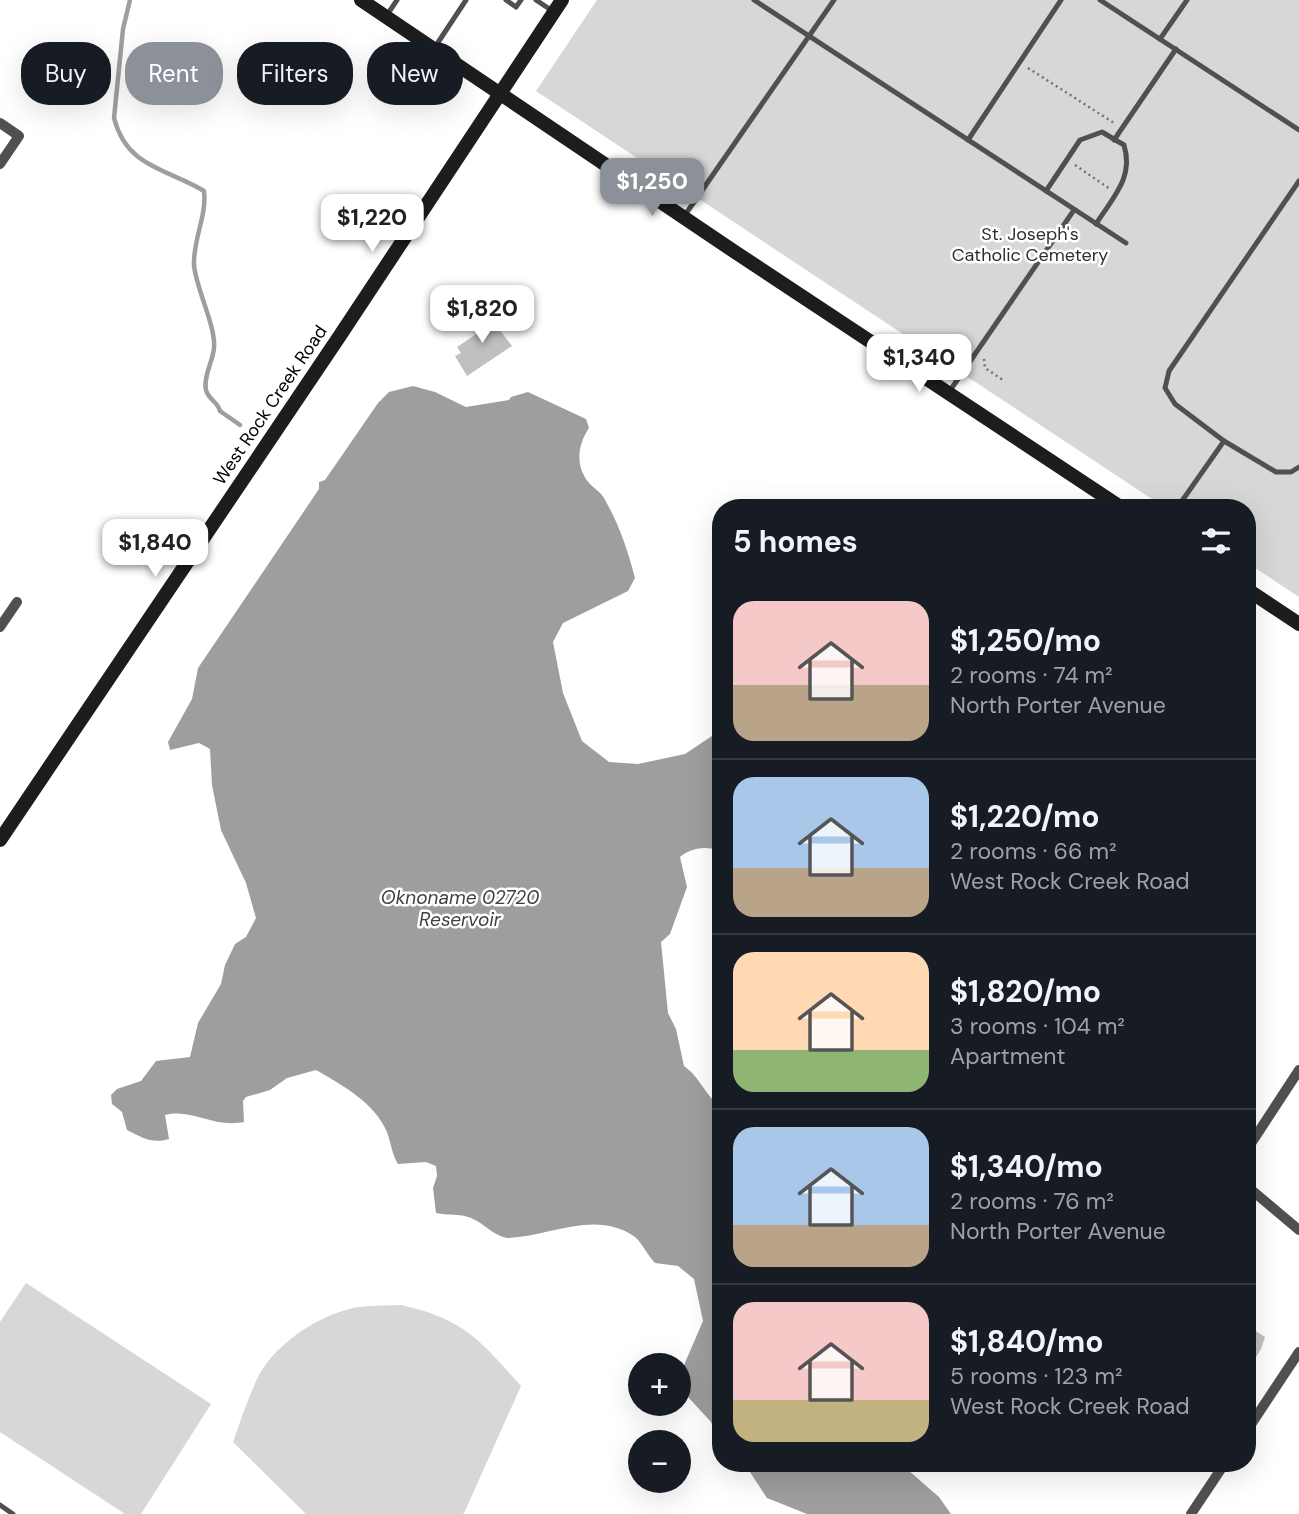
<!DOCTYPE html>
<meta charset="utf-8">
<style>
body{margin:0;font-family:"DM Sans",sans-serif;background:#242831;color:#f1f3f6;height:100vh;display:flex;flex-direction:column;font-size:26px;white-space:nowrap}
*{box-sizing:border-box;margin:0}
p{font-size:23px;color:#9ea1a6}
.icon{flex:none;width:38px;height:38px;fill:none;stroke:currentColor;stroke-width:2;stroke-linecap:round;stroke-linejoin:round}
.map{position:relative;flex:1;overflow:hidden}
.sheet{position:absolute;left:712px;top:499px;width:544px;height:973px;display:flex;flex-direction:column;background:#171b24;border-radius:28px;box-shadow:0 7px 28px #0002}
.sheet>*{flex:none}
.hud{position:absolute;left:21px;top:42px;width:586px;height:63px;display:flex;gap:14px}
.tools{position:absolute;left:628px;top:1353px;display:grid;gap:14px}
.tools a{display:grid;place-items:center;width:63px;height:63px;border-radius:50%;background:#171b24;box-shadow:0 7px 28px #0002;font-size:35px}
.price{position:absolute;translate:-50% -60px;padding:0 16px;border-radius:14px;background:#fff;color:#222;font-size:23px;line-height:46px;filter:drop-shadow(0 2px 4px #0008)}
.price::after{content:'';position:absolute;left:50%;top:42px;width:21px;height:16px;margin-left:-10px;background:inherit;clip-path:polygon(0 0,100% 0,50% 100%)}
.price.active{background:#8c9099;color:#fff}
ul{padding:0;list-style:none}
li{display:flex;align-items:center;gap:21px;height:175px;padding:0 21px}
li+li{border-top:2px solid #363941}
li span{display:grid;place-items:center;flex:none;width:196px;height:140px;border-radius:21px;color:#555}
li>.icon{margin-inline-start:auto}
span .icon{width:84px;height:84px;fill:#fffc;stroke-width:1}
li b{font-size:30px}
h2{display:flex;justify-content:space-between;align-items:center;height:84px;padding:0 21px;font-size:30px}
.pill{padding:0 24px;border-radius:28px;background:#171b24;box-shadow:0 7px 28px #0002;font-size:24px;line-height:63px}
.pill.active{background:#8c9099;color:#fff}
.map>svg:first-child{display:block}
</style>
<div class="map">
<svg width="1299" height="1514" viewBox="0 0 1299 1514">
<rect width="100%" height="100%" fill="#fff"/>
<g fill="#d7d7d7">
<path d="M597,0H1299V597L1248,563V508L1164,507L536,91Z"/>
<path d="M26,1283L211,1404L141,1514H125L0,1432V1322Z"/>
<path d="M401,1305C464,1319 480,1340 521,1386L465,1511L463,1514H306L233,1442C240,1422 247,1401 256,1381C272,1346 315,1317 353,1308C368,1305 385,1306 401,1305Z"/>
</g>
<g fill="#9e9e9e">
<path d="M413,386L435,392L466,407L509,400L511,397L528,392L586,419L589,428C577,446 575,467 590,484C595,489 602,493 605,500C619,524 628,551 635,578L628,591L563,623L553,642L563,693L582,741L609,762L638,764L685,754L721,730V851C707,846 692,847 680,857L687,887L670,934L661,942L668,1013L676,1029L684,1066C700,1077 704,1094 721,1107V1440L716,1436L711,1422L689,1398L684,1381V1365L703,1321L694,1279L678,1266L655,1263C647,1255 643,1244 635,1237C595,1209 550,1237 507,1238C492,1235 484,1223 471,1218C459,1213 448,1216 436,1213L433,1188L437,1176L436,1166L426,1162L398,1164C392,1155 391,1143 387,1132C375,1103 342,1085 316,1070L287,1078L270,1090L246,1097L243,1101L244,1122C212,1128 192,1108 165,1115L169,1139C152,1144 143,1138 127,1130L122,1112L112,1104L111,1095L117,1089L141,1081L156,1061L190,1057L198,1023L221,984L225,965L235,944L246,937L256,918L246,883L221,830L212,785L210,749L199,743L170,750L168,742L192,699L198,668L319,489V482L325,480L378,403L389,392Z"/>
<path d="M744,1463H900L939,1497L951,1514H807L767,1498Z"/>
</g>
<g fill="none" stroke-linecap="round" stroke-linejoin="round">
<path stroke="#9e9e9e" stroke-width="4.5" d="M130,0L123,29L114,118C127,168 166,168 204,191C207,216 193,239 194,265C196,289 216,326 214,348C213,361 203,377 206,390C208,399 218,402 220,411L240,425"/>
</g>
<g fill="#c0c0c0">
<path d="M486,312L512,346L467,376L455,356L461,353L457,347L478,333L471,322Z"/>
<path d="M1248,1326L1265,1337L1261,1349L1248,1370Z"/>
</g>
<g fill="none" stroke-linecap="round" stroke-linejoin="round">
<g stroke="#727272" stroke-width="2.5" stroke-dasharray="2 3.5" stroke-linecap="butt">
<path d="M1028,68L1114,123"/>
<path d="M1075,165L1110,189"/>
<path d="M984,359L985,368L1003,380"/>
</g>
<g stroke="#505050" stroke-width="5">
<path d="M506,0L516,7L521,0"/>
<path d="M536,0L554,12"/>
<path d="M754,0L1126,243"/>
<path d="M1100,0L1299,130"/>
<path d="M387,15L397,0"/>
<path d="M1160,39L1187,0"/>
<path d="M435,47L466,0"/>
<path d="M968,140L1061,0"/>
<path d="M1114,140L1176,49"/>
<path d="M1299,181L1169,371L1165,388L1175,404L1224,441L1276,472H1291L1299,467"/>
<path d="M1046,191L1080,140L1102,132L1124,145C1134,178 1113,197 1096,224"/>
<path d="M685,215L834,0"/>
<path d="M949,392L1074,210"/>
<path d="M1177,508L1224,441"/>
<path d="M0,1505L13,1514"/>
</g>
<g stroke="#505050" stroke-width="10">
<path d="M0,123L19,136L0,164"/>
<path d="M0,627L17,602"/>
<path d="M1248,1148L1299,1070"/>
<path d="M1248,1187L1299,1230"/>
<path d="M1248,1429L1299,1352"/>
<path d="M1191,1514L1225,1463"/>
</g>
<g stroke="#1d1d1d" stroke-width="14">
<path d="M361,0L735,252L1122,508"/>
<path d="M1248,590L1299,624"/>
<path d="M0,840L339,337L562,0"/>
</g>
</g>
<g text-anchor="middle" dominant-baseline="central" stroke-width="5" stroke-linejoin="round" paint-order="stroke">
<g font-size="18" fill="#2e2e2e" stroke="#fff">
<text x="1030" y="234">St. Joseph's<tspan x="1030" dy="21">Catholic Cemetery</tspan></text>
</g>
<g font-size="18" fill="#000" stroke="#fff">
<text transform="translate(270 405) rotate(-56)">West Rock Creek Road</text>
</g>
<g font-size="19" font-style="italic" fill="#3f3f3f" stroke="#fff">
<text x="460" y="897">Oknoname 02720<tspan x="460" dy="22">Reservoir</tspan></text>
</g>
</g>
</svg>
<div class="tools">
<a>+</a>
<a>−</a>
</div>
<b class="price active" style="left:652px;top:218px">$1,250</b>
<b class="price" style="left:372px;top:254px">$1,220</b>
<b class="price" style="left:482px;top:345px">$1,820</b>
<b class="price" style="left:919px;top:394px">$1,340</b>
<b class="price" style="left:155px;top:579px">$1,840</b>
<div class="hud">
<a class="pill">Buy</a>
<a class="pill active">Rent</a>
<a class="pill">Filters</a>
<a class="pill">New</a>
</div>
<section class="sheet">
<h2>5 homes<svg class="icon" aria-label="filters" viewBox="0 0 24 24"><path d="M4 7h16M4 17h16"/><circle cx="9" cy="7" r="2"/><circle cx="15" cy="17" r="2"/></svg></h2>
<ul>
<li><span style="background:linear-gradient(#f6c9c9 60%,#b9a48a 0)"><svg class="icon" aria-label="home" viewBox="0 0 24 24"><path d="M3 11l9-7 9 7M6 9v11h12V9"/></svg></span><div><b>$1,250/mo</b><p>2 rooms · 74 m²</p><p>North Porter Avenue</p></div></li>
<li><span style="background:linear-gradient(#a9c7e8 65%,#b9a48a 0)"><svg class="icon" aria-label="home" viewBox="0 0 24 24"><path d="M3 11l9-7 9 7M6 9v11h12V9"/></svg></span><div><b>$1,220/mo</b><p>2 rooms · 66 m²</p><p>West Rock Creek Road</p></div></li>
<li><span style="background:linear-gradient(#ffd9b3 70%,#8fb573 0)"><svg class="icon" aria-label="home" viewBox="0 0 24 24"><path d="M3 11l9-7 9 7M6 9v11h12V9"/></svg></span><div><b>$1,820/mo</b><p>3 rooms · 104 m²</p><p>Apartment</p></div></li>
<li><span style="background:linear-gradient(#a9c7e8 70%,#b9a48a 0)"><svg class="icon" aria-label="home" viewBox="0 0 24 24"><path d="M3 11l9-7 9 7M6 9v11h12V9"/></svg></span><div><b>$1,340/mo</b><p>2 rooms · 76 m²</p><p>North Porter Avenue</p></div></li>
<li><span style="background:linear-gradient(#f6c9c9 70%,#c2b280 0)"><svg class="icon" aria-label="home" viewBox="0 0 24 24"><path d="M3 11l9-7 9 7M6 9v11h12V9"/></svg></span><div><b>$1,840/mo</b><p>5 rooms · 123 m²</p><p>West Rock Creek Road</p></div></li>
</ul>
</section>
</div>
